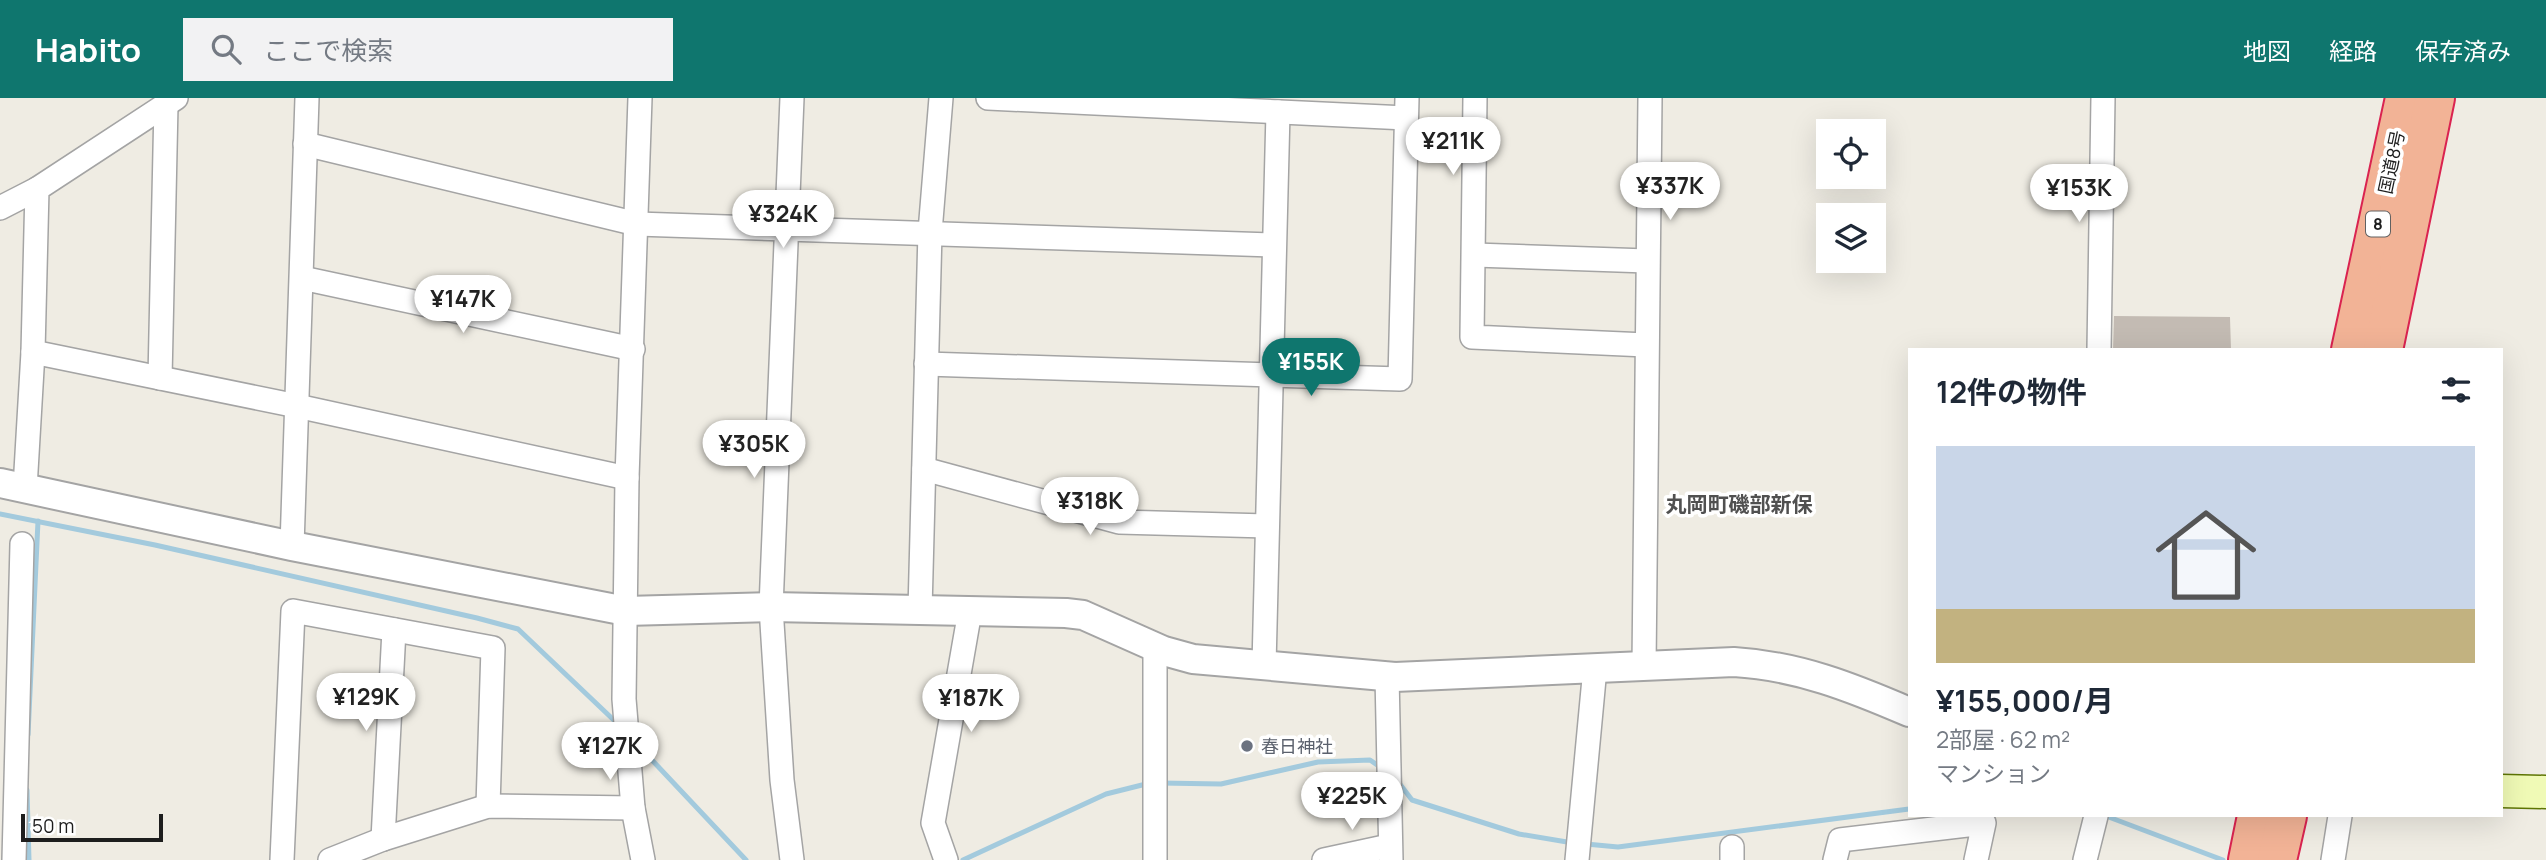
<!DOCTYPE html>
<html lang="ja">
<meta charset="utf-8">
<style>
body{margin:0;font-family:Manrope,"Noto Sans JP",sans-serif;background:#f2f2f3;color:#1f2937;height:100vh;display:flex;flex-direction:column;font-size:26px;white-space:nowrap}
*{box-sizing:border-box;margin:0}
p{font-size:23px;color:#747a83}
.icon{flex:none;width:38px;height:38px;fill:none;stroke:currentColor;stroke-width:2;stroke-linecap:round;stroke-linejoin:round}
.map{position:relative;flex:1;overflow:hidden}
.panel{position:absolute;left:1908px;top:250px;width:595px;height:469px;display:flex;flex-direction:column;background:#fff;border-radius:0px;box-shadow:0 7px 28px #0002}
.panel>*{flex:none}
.tools{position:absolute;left:1816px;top:21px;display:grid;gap:14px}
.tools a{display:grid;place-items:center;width:70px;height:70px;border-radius:0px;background:#fff;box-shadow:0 7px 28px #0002;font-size:35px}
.scale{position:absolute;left:21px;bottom:18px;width:142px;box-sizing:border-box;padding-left:7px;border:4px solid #1d1d1d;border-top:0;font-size:19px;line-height:24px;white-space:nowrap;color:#1d1d1d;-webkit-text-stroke:5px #fff;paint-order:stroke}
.price{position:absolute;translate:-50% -60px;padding:0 16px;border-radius:24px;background:#fff;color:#222;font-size:23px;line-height:46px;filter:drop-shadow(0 2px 4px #0008)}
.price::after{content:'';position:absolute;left:50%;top:42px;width:21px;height:16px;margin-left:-10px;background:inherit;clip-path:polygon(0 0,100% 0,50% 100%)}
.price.active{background:#0f766e;color:#fff}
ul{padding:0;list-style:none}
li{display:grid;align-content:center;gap:14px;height:371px;padding:0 28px}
li span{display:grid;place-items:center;height:217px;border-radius:0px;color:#555}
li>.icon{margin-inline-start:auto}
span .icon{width:126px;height:126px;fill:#fffc;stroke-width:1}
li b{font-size:30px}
h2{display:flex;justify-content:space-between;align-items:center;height:84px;padding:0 28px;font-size:30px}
header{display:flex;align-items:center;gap:42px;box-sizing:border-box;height:98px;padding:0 35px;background:#0f766e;color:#fff}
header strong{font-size:33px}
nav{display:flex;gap:38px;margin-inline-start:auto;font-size:24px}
.search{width:490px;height:63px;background:#f2f2f3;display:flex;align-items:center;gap:18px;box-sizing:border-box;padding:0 24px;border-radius:0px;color:#747a83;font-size:26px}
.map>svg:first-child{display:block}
</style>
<header>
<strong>Habito</strong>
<div class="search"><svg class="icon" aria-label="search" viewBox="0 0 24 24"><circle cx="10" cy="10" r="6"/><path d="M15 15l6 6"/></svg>ここで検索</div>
<nav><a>地図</a><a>経路</a><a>保存済み</a></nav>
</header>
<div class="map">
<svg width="2546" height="762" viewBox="0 0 2546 762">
<rect width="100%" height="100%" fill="#efece3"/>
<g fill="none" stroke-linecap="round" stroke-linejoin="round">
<g stroke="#a3cadd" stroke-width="5">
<path d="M0,416L155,447L477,520L518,531L619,627"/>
<path d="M28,637L38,423"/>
<path d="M635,644L746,762"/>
<path d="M1396,681L1412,702L1519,736L1573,745"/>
<path d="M1160,685L1221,686L1318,664L1370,662L1383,671"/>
<path d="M27,692L29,762"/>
<path d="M2106,718L2223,762"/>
<path d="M1586,746L1618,749L1909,711"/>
<path d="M963,762L1106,696L1150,685"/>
</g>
</g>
<path fill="#c3bbb3" d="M2114,218L2230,219L2231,252H2113Z"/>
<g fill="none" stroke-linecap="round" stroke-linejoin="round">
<g stroke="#a4a4a4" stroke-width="26">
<g id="minor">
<path d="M176,0L37,91L33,254L297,308L627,380"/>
<path d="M640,0L627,380L624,601L633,710L643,762"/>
<path d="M792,0L771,509L782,682L792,762"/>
<path d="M988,0L1406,20"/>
<path d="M1475,0L1472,239L1646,247"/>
<path d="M305,46L637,126L1274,147"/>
<path d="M0,110L37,91"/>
<path d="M1475,157L1647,163"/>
<path d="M302,180L633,251"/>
<path d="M2099,252L2103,0"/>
<path d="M926,266L1400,281L1407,0"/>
<path d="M160,280L166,7"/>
<path d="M924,371L1119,424L1267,428"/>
<path d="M25,390L33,254"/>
<path d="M292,448L307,0"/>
<path d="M920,512L930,134L941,0"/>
<path d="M1155,549V762"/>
<path d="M1264,567L1278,14"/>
<path d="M1644,568L1650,0"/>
<path d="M1387,578L1391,762"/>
<path d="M383,741L394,532"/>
<path d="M1732,749V762"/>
<path d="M14,762L22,446"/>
<path d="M282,762L293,513L493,550L488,708"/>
<path d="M330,762L383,741L488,708L633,710"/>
<path d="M946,762L933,725L970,513"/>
<path d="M1324,762L1389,748"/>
<path d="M1577,762L1595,570"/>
<path d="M1835,762L1840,742L1984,725L1976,762"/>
<path d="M2085,762L2096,718"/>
<path d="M2333,762L2340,718"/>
</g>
</g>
<g stroke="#a4a4a4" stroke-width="32">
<path id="tertiary" d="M0,385L292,448L626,513L771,509L1066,515L1083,517L1164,553L1193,561L1395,579L1734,564C1798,568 1851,589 1909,614"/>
</g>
<g stroke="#5e7504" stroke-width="35">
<path id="secondary" d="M2501,693L2546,694"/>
</g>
<g stroke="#da2350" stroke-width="42">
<g id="trunk">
<path d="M2351,252L2405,0"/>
<path d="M2383,252L2435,0"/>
<path d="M2248,762L2257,718"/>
<path d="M2277,762L2287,718"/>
</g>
</g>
<use href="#minor" stroke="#fff" stroke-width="23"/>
<use href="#tertiary" stroke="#fff" stroke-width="28"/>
<use href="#secondary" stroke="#f0fab6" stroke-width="32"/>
<use href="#trunk" stroke="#f2b396" stroke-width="38"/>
</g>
<circle fill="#6b7280" stroke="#fff" stroke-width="2.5" cx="1247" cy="648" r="7"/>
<g text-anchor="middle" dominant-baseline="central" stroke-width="7" stroke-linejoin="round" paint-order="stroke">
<rect fill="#fff" stroke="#616161" stroke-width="2" x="2366" y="113.5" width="24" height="25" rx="5"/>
<g font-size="16" font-weight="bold" fill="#1d1d1d">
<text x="2378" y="126">8</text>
</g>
<g font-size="18" fill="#1d1d1d" stroke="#fff">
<text transform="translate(2391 64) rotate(-78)">国道8号</text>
</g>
<g font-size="18" fill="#5b616d" stroke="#fff" text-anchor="start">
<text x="1261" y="648">春日神社</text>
</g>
<g font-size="21" font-weight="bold" fill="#505050" stroke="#fff">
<text x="1739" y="406">丸岡町磯部新保</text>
</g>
</g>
</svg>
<div class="tools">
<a><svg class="icon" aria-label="locate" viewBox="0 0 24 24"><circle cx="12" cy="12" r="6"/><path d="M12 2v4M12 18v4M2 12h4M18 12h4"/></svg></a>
<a><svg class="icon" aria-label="layers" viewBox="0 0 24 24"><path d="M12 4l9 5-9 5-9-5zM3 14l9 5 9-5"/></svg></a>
</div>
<div class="scale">50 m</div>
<b class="price" style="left:1453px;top:79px">¥211K</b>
<b class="price" style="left:1670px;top:124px">¥337K</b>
<b class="price" style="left:2079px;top:126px">¥153K</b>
<b class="price" style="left:783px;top:152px">¥324K</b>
<b class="price" style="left:463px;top:237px">¥147K</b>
<b class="price active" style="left:1311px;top:300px">¥155K</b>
<b class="price" style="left:754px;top:382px">¥305K</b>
<b class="price" style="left:1090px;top:439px">¥318K</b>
<b class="price" style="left:366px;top:635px">¥129K</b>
<b class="price" style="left:971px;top:636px">¥187K</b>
<b class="price" style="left:610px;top:684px">¥127K</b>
<b class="price" style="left:1352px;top:734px">¥225K</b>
<section class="panel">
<h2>12件の物件<svg class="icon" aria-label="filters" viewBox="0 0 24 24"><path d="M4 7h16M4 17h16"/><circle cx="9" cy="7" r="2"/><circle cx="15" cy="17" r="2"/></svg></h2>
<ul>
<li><span style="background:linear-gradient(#c9d6e8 75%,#c2b280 0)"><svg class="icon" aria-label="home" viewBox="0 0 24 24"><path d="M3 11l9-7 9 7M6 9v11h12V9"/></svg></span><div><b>¥155,000/月</b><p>2部屋 · 62 m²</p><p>マンション</p></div></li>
</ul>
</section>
</div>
